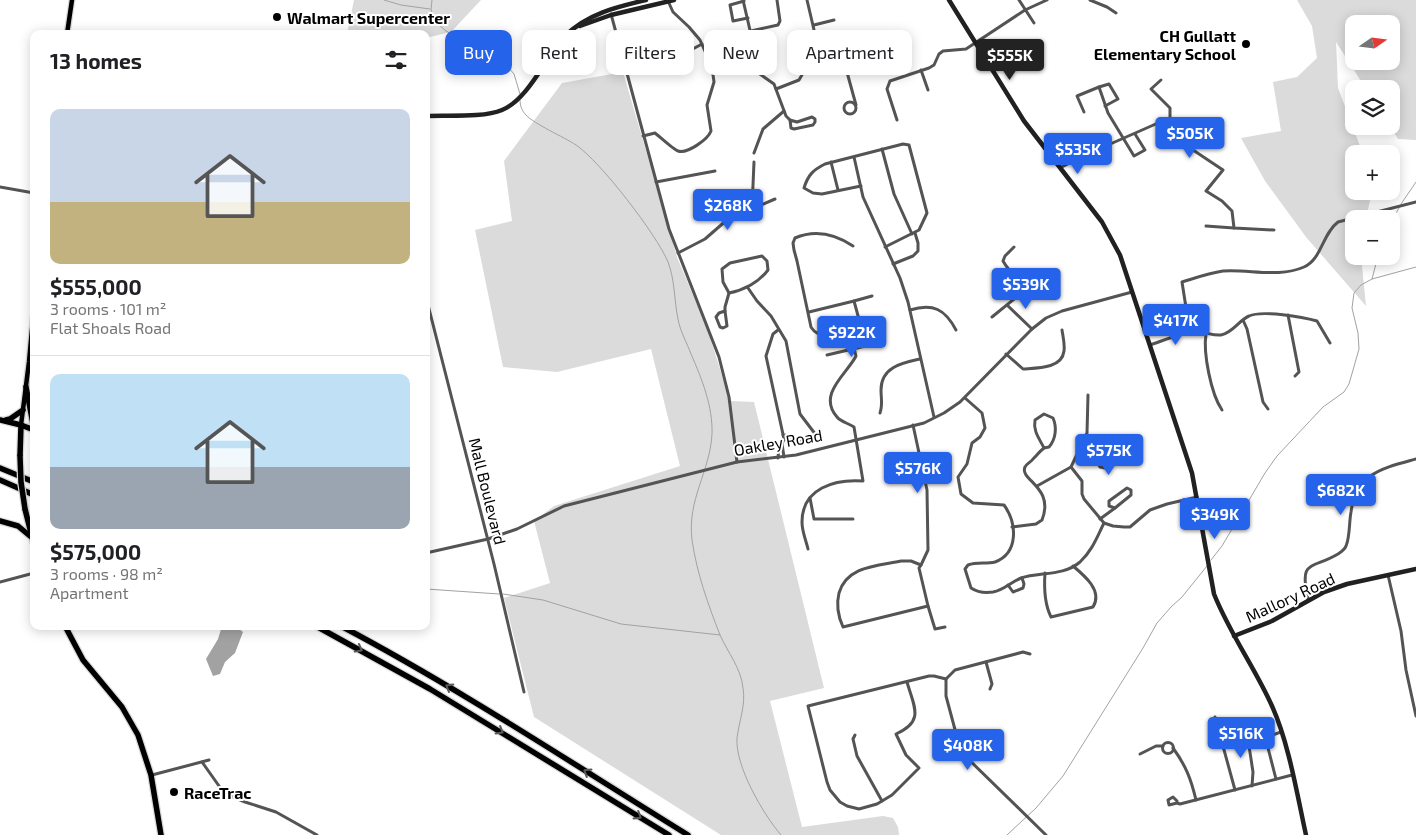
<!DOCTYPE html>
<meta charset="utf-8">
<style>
body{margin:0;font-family:"Exo 2",sans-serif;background:#f2f2f2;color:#202124;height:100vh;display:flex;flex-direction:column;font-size:19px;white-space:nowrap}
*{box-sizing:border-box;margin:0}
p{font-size:16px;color:#757577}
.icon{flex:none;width:28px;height:28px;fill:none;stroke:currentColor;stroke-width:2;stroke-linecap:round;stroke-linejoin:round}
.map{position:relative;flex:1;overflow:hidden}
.sheet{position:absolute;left:30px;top:30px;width:400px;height:600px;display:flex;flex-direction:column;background:#fff;border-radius:10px;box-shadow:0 2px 12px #0003}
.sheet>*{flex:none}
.banner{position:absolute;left:445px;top:30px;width:475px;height:45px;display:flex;gap:10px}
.needle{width:32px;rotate:76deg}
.fabs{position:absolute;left:1345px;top:15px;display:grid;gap:10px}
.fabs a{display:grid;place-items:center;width:55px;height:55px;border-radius:10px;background:#fff;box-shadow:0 2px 12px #0003;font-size:25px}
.price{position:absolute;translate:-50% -42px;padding:0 11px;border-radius:5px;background:#2563eb;color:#fff;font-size:16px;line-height:32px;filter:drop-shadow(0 1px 2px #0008)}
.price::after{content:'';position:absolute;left:50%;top:30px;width:15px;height:11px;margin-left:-8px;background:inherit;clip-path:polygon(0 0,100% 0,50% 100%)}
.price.selected{background:#222;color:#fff}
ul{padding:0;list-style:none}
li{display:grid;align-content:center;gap:10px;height:265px;padding:0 20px}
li+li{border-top:1px solid #e0e0e0}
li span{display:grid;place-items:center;height:155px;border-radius:10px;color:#555}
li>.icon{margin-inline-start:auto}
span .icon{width:90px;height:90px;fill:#fffc;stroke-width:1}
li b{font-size:21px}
h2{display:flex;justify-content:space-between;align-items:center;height:60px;padding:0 20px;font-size:21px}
.chip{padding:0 18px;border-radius:10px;background:#fff;box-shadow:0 2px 12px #0003;font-size:18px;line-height:45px}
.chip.selected{background:#2563eb;color:#fff}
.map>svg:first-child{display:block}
</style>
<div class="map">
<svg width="1416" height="835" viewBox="0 0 1416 835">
<rect width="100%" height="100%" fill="#fff"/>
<g fill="#dbdbdb" fill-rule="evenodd">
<path d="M354,0H481L451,32L426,38V34H347Z"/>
<path d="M1297,0H1416V140L1398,139L1390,126H1391V89H1366L1336,42L1338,88L1363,154H1354V191H1372L1366,219H1354V256H1361L1366,306L1306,237L1265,181L1241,138L1281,131L1273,82L1297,77L1317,58L1312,26ZM1354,24H1391V61H1354Z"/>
<path d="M623,72L677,257L708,331L730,401L754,402L824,688L770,701L802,827L883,816L893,818L898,827L899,835H721L534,717L504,598L550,583L534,521L554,506L680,466L651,349L557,372L503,367L475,230L512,221L504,161L562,83Z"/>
</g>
<path fill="#a2a2a2" d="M222,626H235L243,632L235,653L225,662L220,674L213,676L206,659L218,639Z"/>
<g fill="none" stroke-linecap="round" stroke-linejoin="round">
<g stroke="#a2a2a2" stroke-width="1">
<path d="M384,0L401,5L430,9"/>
<path d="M432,0L431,10L438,24L446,31L465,41H481L490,46L514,74L520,94"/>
<path d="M520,100C520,106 522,111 526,115C534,124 564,137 576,145C600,161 657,235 668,262C675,280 674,300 678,319C680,331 687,343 691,354C702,379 713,407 712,434C710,472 687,499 692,540C697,574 708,604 720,635C728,653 741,668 743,688C746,705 739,721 737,738C735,766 763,814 781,835"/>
<path d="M1401,204L1416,182"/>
<path d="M1391,222L1399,208"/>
<path d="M1372,279L1378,256"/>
<path d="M1211,560L1222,546L1265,473L1277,456L1323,407L1344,392L1349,384L1359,349L1358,333L1352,308L1354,293L1361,285L1372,279L1416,267"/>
<path d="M426,589L499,594"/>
<path d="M503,594L543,600L621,624L720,635"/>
<path d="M1007,835L1036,808L1063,776L1143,648L1157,623L1171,607L1182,597L1207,566"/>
</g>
<g stroke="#dbdbdb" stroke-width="7">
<g id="primary">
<path d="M67,34L72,0"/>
<path d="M21,425L29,362L34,308"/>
</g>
</g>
<g stroke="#dbdbdb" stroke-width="8">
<g id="highway">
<path d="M26,387L34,429"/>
<path d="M0,420L21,425L34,430"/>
<path d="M6,420L10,419L23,410"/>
<path d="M20,456L21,425"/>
<path d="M0,468L34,482"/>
<path d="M0,480L34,495"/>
<path d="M25,509L34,545"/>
<path d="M0,521L18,526L30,536"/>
<path d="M65,626L83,660L122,707L138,735L151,775L161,835"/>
<path d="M316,626L430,689L669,835"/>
<path d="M341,626C460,689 573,764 688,835"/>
</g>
</g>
<g stroke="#545454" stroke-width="3">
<path d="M743,0L755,52L754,70L774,84L786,116L790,120"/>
<path d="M1019,0L1034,23"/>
<path d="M1090,0L1107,7L1116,13"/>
<path d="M744,1L730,5L733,21L748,18"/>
<path d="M611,14L669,229L719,357L729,397L737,462"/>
<path d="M814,25L834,20"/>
<path d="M751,31L778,25L780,21L777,0"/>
<path d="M818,47C826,52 835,49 842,54L856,105"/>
<path d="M668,59L689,51L702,44"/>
<path d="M921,70L928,90"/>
<path d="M1161,80L1151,89L1170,108V120"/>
<path d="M1099,87L1109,84L1118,99L1105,106"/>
<path d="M776,89L799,80L818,47L807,0"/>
<circle cx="850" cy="108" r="6"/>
<path d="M1084,112L1077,96L1099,87L1108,113L1134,156L1145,150L1135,134"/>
<path d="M812,117L815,119V122L813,125L794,129L791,128L790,120L797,122Z"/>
<path d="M897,120L887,89L890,81L929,68L934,65L939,54L943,51L966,49L1025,10L1047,0"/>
<path d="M643,136L655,133C660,137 674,150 678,151C688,154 708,139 711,131L707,105L714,82L712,67L700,40L689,27L673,12L668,1"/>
<path d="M882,149L894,194L912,234"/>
<path d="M754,153L763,129L784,111"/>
<path d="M1083,155L1084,150L1096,143"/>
<path d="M854,157L863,197L900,278L908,302L934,417"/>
<path d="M831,162L838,190"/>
<path d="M1060,168L1083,156L1158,123L1170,120L1190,148L1223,170L1206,191L1222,201L1232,211L1234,228L1274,230"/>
<path d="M656,182L715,171"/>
<path d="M861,186L822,194L813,193L804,188C808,175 813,170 825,164L903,144L909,145L927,213L919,230L885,247"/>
<path d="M0,187L34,193"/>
<path d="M752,208L754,162"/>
<path d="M1206,226L1234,228"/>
<path d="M1014,247L1005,256L1003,261C1008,270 1027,291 1037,286C1044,283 1047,276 1054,274"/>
<path d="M678,253L705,239L728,219L775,199"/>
<path d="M762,256L767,261L768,270C759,282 744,290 729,293L723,282L722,269L730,263Z"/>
<path d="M893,264L913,256L918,251V243L915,233"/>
<path d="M748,288L757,301L771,316L786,341L800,414L816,435L805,442C797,441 792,435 783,435"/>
<path d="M426,297L494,564L524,692"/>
<path d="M854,301L872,296"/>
<path d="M1007,305L1032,329"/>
<path d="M910,310C933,303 945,309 956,330"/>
<path d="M725,311L727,326L723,328L720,327L716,317L719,313Z"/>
<path d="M725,311V307L729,293"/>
<path d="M809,312L854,301L860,323C853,326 823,335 817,333C814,332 813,330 811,327L797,261L794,250L793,243L795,238C816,229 835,234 853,246"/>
<path d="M1288,315L1299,372L1295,376"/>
<path d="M992,317L1029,287"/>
<path d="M1243,320L1247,329L1263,402L1268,409"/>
<path d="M1190,333L1182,282C1195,278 1209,273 1223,271C1249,269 1279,278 1304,267C1322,259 1322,234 1338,222L1416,202"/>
<path d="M1206,334C1203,353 1211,394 1222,410"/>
<path d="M1150,345C1165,340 1182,332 1198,332C1206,332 1213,336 1221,335C1233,333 1239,320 1249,316C1262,310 1303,317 1317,321L1330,343"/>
<path d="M1006,354L1023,369C1036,368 1062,369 1064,351C1065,344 1063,337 1062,330"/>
<path d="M827,355L874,344"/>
<path d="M1088,395L1087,433L1071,467L1082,481V494L1084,499L1104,523L1113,526L1124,527H1130L1150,510L1167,504L1197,497"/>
<path d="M965,398L982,413L985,428L980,437L972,443L967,464L958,477L961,494L973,503L1004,505C1017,523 1019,553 995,562C986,564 977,562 968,565L965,569L971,588C977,592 986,593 993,592C1004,590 1011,582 1021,578C1040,572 1064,576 1080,562C1092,551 1097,537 1104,523"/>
<path d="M880,413C883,404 881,399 881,390C881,367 902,363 920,359"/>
<path d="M1044,414L1053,418C1057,427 1056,439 1049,447L1044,448C1039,438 1033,431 1035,420Z"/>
<path d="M913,425L927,490L928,550L921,565"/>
<path d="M784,439L789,440L793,438"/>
<path d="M782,444L784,457"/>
<path d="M1081,445L1087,448L1092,454"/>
<path d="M1104,447L1112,461L1105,468L1100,467L1092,454L1099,448Z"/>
<path d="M778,458L779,446L782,444L784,439L766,356L773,334L778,330"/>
<path d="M1037,486L1071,467"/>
<path d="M1127,488L1131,490V495L1115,508L1109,506V501Z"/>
<path d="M810,498L814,519H853"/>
<path d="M1100,519L1115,508"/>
<path d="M1012,527L1036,524L1042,520C1055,487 1019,480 1025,467C1026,464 1031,462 1033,459C1037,455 1040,451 1044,448"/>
<path d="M808,549C806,540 802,532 802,522C802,488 835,479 863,481L854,427C848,423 841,422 837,417C817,394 847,374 856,356L849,328"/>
<path d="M426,553L488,539L517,529L564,506L737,462L796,455L924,423L944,413L960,402L1032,329L1046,318L1062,311L1132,292"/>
<path d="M901,561H911L921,565L919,568L928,606L843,627C838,616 836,605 839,593C847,566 877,566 901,561Z"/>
<path d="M1045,573C1044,587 1045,605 1051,617L1093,607C1103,591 1085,576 1073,566"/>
<path d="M1388,575L1401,631L1406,670L1416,716"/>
<path d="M0,582L34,573"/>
<path d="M1008,585L1013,592L1023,588L1024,584L1022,578"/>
<path d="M1308,599C1299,559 1311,570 1338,554C1341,552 1345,549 1346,546C1350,537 1349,522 1351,512C1356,473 1383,468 1416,459"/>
<path d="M928,606L935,629L945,627"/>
<path d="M986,662L992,684L990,689"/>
<path d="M946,679V696L961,752L1046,835"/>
<path d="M907,682C914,707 925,721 896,734L906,755L919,768L892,795L877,804L859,809L847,806L840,802L830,790L827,782L808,706L929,676H934L946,679L955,670L1023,652L1030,654"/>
<path d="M1215,717L1235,790"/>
<path d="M1220,734L1244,728"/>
<path d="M855,735L853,739L857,756L882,801"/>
<circle cx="1168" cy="748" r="5.5"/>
<path d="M1173,748C1186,766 1191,779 1196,800"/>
<path d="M1268,748L1276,779"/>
<path d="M1140,754L1156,746H1163"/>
<path d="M202,762L224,793L245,802L276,812L317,835"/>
<path d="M152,775L209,760"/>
<path d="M1252,786L1253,772L1249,746L1253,742L1281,732"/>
<path d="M1177,803L1169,805L1168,800L1173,797L1177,801V803L1180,804L1292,775"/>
</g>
<g stroke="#212121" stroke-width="4.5">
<path d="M949,0L1024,121L1102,222L1120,255L1192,473L1214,594C1230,634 1255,668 1272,706C1289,744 1297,794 1306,835"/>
<path d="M580,26L611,15L674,0"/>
<path d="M426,116C447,115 484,118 502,110C529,99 546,56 566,35C589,13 617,7 646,0"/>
<path d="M1234,636L1272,621L1324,592L1347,584L1416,569"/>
</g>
<use href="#primary" stroke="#000" stroke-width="4.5"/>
<use href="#highway" stroke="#000" stroke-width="5.5"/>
<g stroke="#dbdbdb" stroke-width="8" stroke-linecap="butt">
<path id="highway-bridge" d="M20,456L21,482L25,509"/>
</g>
<use href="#highway-bridge" stroke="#000" stroke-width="5.5"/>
</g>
<defs><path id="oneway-chevron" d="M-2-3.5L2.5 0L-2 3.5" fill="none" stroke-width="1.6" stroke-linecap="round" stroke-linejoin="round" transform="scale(1.25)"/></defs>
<g stroke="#595959">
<use href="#oneway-chevron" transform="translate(359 649) rotate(29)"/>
<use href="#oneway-chevron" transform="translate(449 687) rotate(-150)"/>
<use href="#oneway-chevron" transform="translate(500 731) rotate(31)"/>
<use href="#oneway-chevron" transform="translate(587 772) rotate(-148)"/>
<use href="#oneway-chevron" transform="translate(638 816) rotate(32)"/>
</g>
<g fill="#000" stroke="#fff" stroke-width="2">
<circle cx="277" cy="17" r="5"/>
<circle cx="1246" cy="44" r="5"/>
<circle cx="174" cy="792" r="5"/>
</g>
<g text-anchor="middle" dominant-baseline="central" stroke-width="4" stroke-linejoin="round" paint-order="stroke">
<g font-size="16" font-weight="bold" fill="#000" stroke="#fff" text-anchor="start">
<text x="287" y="17">Walmart Supercenter</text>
<text x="1236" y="35" text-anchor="end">CH Gullatt<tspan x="1236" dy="18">Elementary School</tspan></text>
<text x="184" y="792">RaceTrac</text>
</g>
<g font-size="16" fill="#000" stroke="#fff">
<text transform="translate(778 442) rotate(-10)">Oakley Road</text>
<text transform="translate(488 491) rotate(76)">Mall Boulevard</text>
<text transform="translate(1290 597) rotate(-25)">Mallory Road</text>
</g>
</g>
</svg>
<div class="fabs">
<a><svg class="needle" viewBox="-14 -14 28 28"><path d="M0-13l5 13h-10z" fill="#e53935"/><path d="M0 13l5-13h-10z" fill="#757577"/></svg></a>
<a><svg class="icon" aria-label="layers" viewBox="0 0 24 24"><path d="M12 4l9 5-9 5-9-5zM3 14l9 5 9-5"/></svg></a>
<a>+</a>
<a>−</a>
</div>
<b class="price selected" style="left:1010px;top:81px">$555K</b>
<b class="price" style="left:1190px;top:159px">$505K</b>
<b class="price" style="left:1078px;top:175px">$535K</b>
<b class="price" style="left:728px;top:231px">$268K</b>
<b class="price" style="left:1026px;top:310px">$539K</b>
<b class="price" style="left:1176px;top:346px">$417K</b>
<b class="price" style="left:852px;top:358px">$922K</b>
<b class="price" style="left:1109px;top:476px">$575K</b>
<b class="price" style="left:918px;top:494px">$576K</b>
<b class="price" style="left:1341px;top:516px">$682K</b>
<b class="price" style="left:1215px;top:540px">$349K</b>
<b class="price" style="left:1241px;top:759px">$516K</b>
<b class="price" style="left:968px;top:771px">$408K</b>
<div class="banner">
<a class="chip selected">Buy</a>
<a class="chip">Rent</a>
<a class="chip">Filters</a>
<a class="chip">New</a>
<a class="chip">Apartment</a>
</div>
<section class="sheet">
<h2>13 homes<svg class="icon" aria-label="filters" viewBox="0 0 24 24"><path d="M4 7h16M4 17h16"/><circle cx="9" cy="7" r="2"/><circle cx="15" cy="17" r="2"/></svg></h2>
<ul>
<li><span style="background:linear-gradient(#c9d6e8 60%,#c2b280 0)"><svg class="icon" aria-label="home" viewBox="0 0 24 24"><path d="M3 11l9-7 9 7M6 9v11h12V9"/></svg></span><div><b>$555,000</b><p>3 rooms · 101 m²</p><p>Flat Shoals Road</p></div></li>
<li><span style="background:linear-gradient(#bfe0f5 60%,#9aa5b1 0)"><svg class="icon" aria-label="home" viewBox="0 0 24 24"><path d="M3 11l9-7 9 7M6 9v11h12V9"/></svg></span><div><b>$575,000</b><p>3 rooms · 98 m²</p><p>Apartment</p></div></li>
</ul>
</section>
</div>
